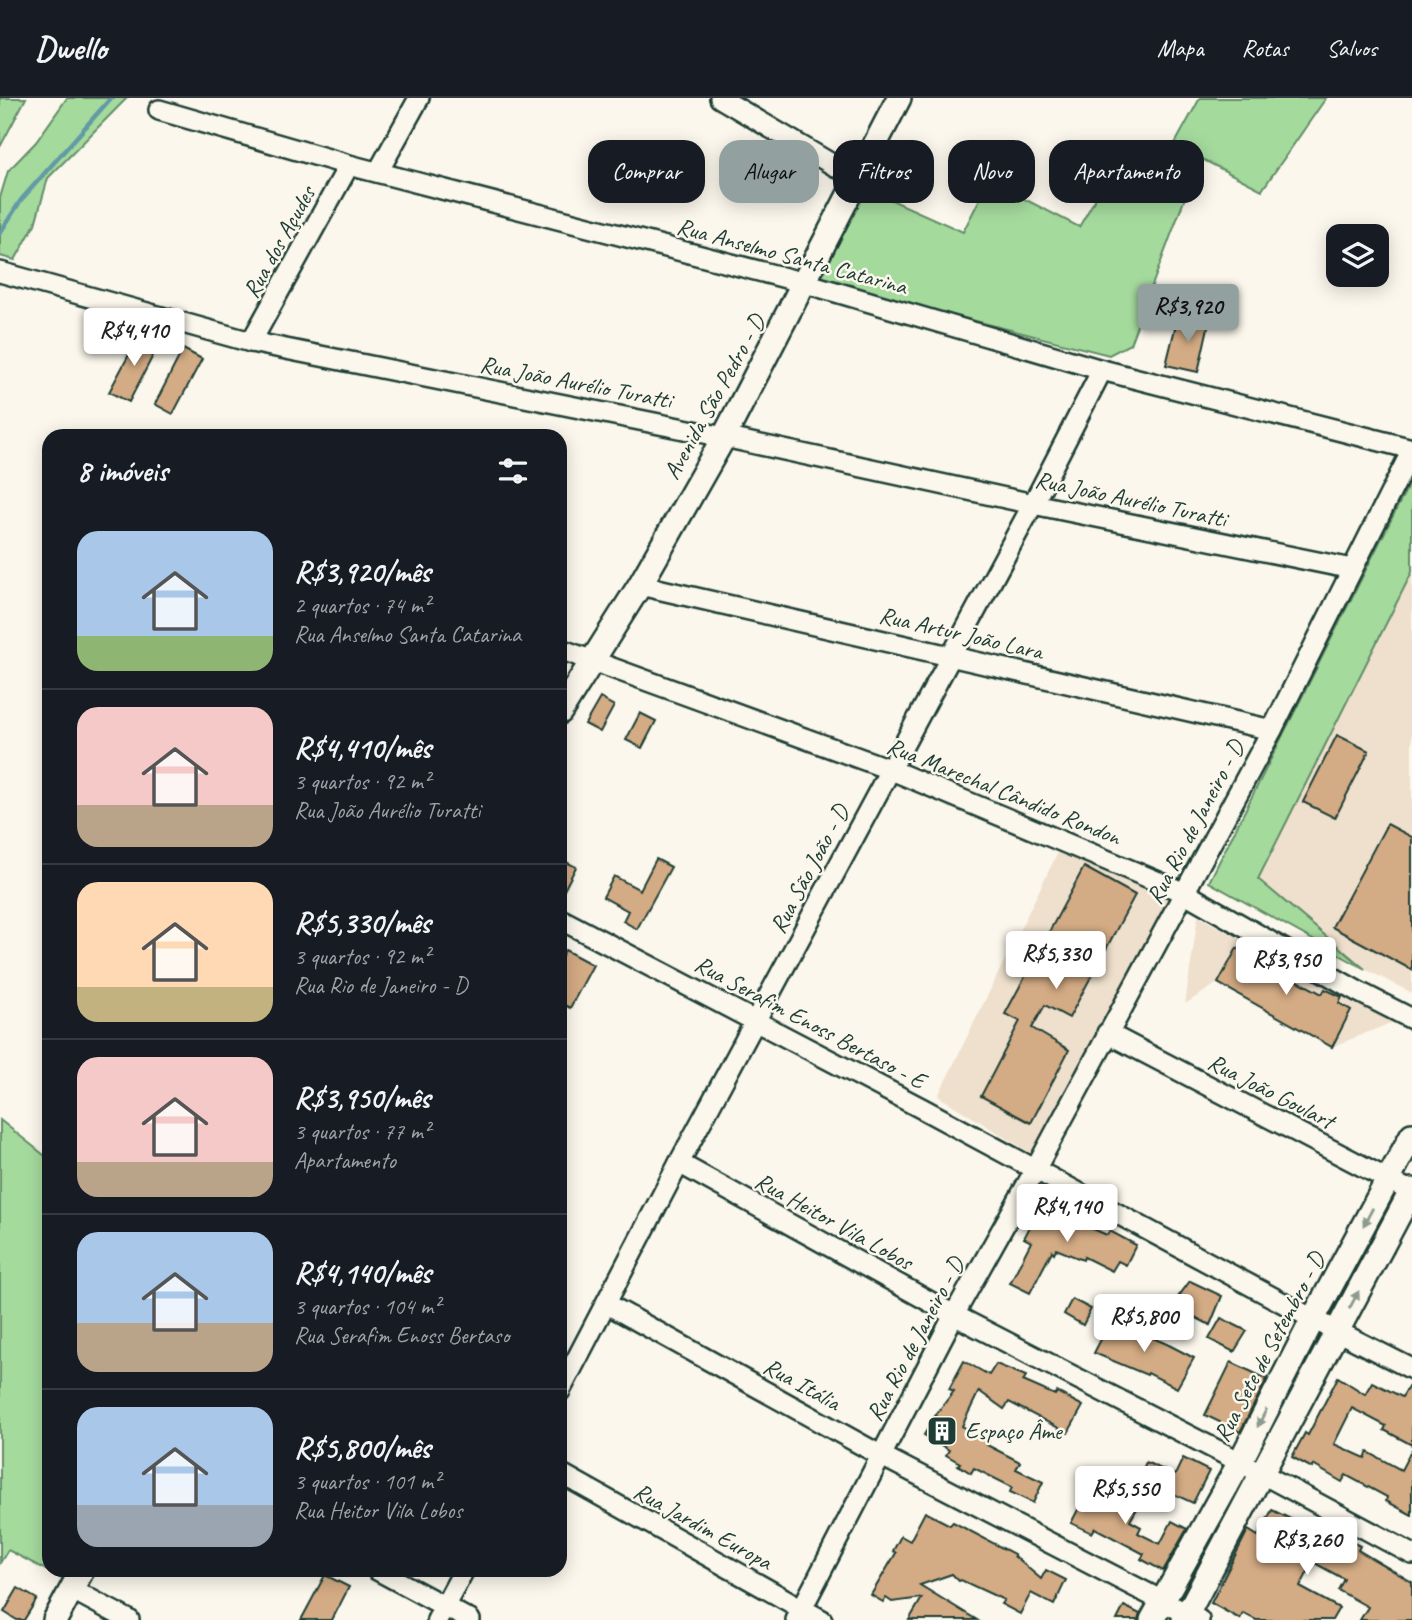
<!DOCTYPE html>
<html lang="pt">
<meta charset="utf-8">
<style>
body{margin:0;font-family:Caveat,sans-serif;background:#20242c;color:#f1f3f6;height:100vh;display:flex;flex-direction:column;font-size:26px;white-space:nowrap}
*{box-sizing:border-box;margin:0}
p{font-size:23px;color:#9ea1a6}
.icon{flex:none;width:38px;height:38px;fill:none;stroke:currentColor;stroke-width:2;stroke-linecap:round;stroke-linejoin:round}
.map{position:relative;flex:1;overflow:hidden}
.drawer{position:absolute;left:42px;top:331px;width:525px;height:1148px;display:flex;flex-direction:column;background:#171b24;border-radius:21px;box-shadow:0 4px 18px #0003}
.drawer>*{flex:none}
.hud{position:absolute;left:588px;top:42px;width:665px;height:63px;display:flex;gap:14px}
.buttons{position:absolute;left:1326px;top:126px;display:grid;gap:14px}
.buttons a{display:grid;place-items:center;width:63px;height:63px;border-radius:14px;background:#171b24;box-shadow:0 4px 18px #0003;font-size:35px}
.price{position:absolute;translate:-50% -60px;padding:0 16px;border-radius:7px;background:#fff;color:#222;font-size:23px;line-height:46px;filter:drop-shadow(0 2px 4px #0008)}
.price::after{content:'';position:absolute;left:50%;top:42px;width:21px;height:16px;margin-left:-10px;background:inherit;clip-path:polygon(0 0,100% 0,50% 100%)}
.price.current{background:#92a19f;color:#111}
ul{padding:0;list-style:none}
li{display:flex;align-items:center;gap:21px;height:175px;padding:0 35px}
li+li{border-top:2px solid #363941}
li span{display:grid;place-items:center;flex:none;width:196px;height:140px;border-radius:21px;color:#555}
li>.icon{margin-inline-start:auto}
span .icon{width:84px;height:84px;fill:#fffc;stroke-width:1}
li b{font-size:30px}
h2{display:flex;justify-content:space-between;align-items:center;height:84px;padding:0 35px;font-size:30px}
.pill{padding:0 24px;border-radius:21px;background:#171b24;box-shadow:0 4px 18px #0003;font-size:24px;line-height:63px}
.pill.current{background:#92a19f;color:#111}
header{display:flex;align-items:center;gap:42px;box-sizing:border-box;height:98px;padding:0 35px;background:#171b24;border-bottom:2px solid #363941}
header strong{font-size:33px}
nav{display:flex;gap:38px;margin-inline-start:auto;font-size:24px}
.map>svg:first-child{display:block}
</style>
<header>
<strong>Dwello</strong>
<nav><a>Mapa</a><a>Rotas</a><a>Salvos</a></nav>
</header>
<div class="map">
<svg width="1412" height="1522" viewBox="0 0 1412 1522">
<rect width="100%" height="100%" fill="#fbf7ec"/>
<filter id="ink" filterUnits="userSpaceOnUse"><feTurbulence type="fractalNoise" baseFrequency=".0143" numOctaves="2"/><feDisplacementMap in="SourceGraphic" scale="14" xChannelSelector="R" yChannelSelector="G"/><feConvolveMatrix kernelMatrix="1 2 1 2 8 2 1 2 1" color-interpolation-filters="sRGB"/></filter>
<g filter="url(#ink)">
<g fill="#efe0cd">
<path d="M1412,474V895L1365,871L1258,781Z"/>
<path d="M1060,750L1171,802L1032,1056L938,998Z"/>
<path d="M1198,818L1393,924L1332,949L1218,885L1185,906Z"/>
</g>
<g fill="#a5da9d" stroke="#628c68" stroke-width="2">
<path d="M0,0H26L0,49Z"/>
<path d="M67,0H127L48,80L35,126L15,162L0,158V100L8,73L36,44Z"/>
<path d="M1200,0H1326L1262,92L1200,60L1130,246L1109,257L819,183L865,90L963,134L989,83L1079,129L1122,55L1160,73Z"/>
<path d="M1412,380V474L1258,781L1365,871L1209,784Z"/>
<path d="M0,1022L49,1061V1472H65L61,1480L8,1452L0,1465Z"/>
</g>
<g fill="none" stroke-linecap="round" stroke-linejoin="round">
<path stroke="#629aa5" stroke-width="4.5" d="M0,135L21,102L111,0"/>
</g>
<g fill="#d3ab84" stroke="#1f3d34" stroke-width="2">
<path d="M1178,218L1209,225L1198,274L1166,267Z"/>
<path d="M140,236L159,246L129,304L109,294Z"/>
<path d="M183,251L202,261L173,316L155,306Z"/>
<path d="M600,600L614,608L600,634L585,626Z"/>
<path d="M640,615L656,623L642,650L626,642Z"/>
<path d="M1337,637L1369,653L1335,720L1303,704Z"/>
<path d="M1387,726L1412,739V872L1332,829Z"/>
<path d="M560,761L576,769L560,800Z"/>
<path d="M656,761L671,769L637,831L623,823L628,813L603,799L614,778L640,792Z"/>
<path d="M1084,769L1135,797L1069,920L1045,907L1032,930L1069,952L1031,1025L981,998L1020,923L1005,916Z"/>
<path d="M1237,850L1322,896L1325,891L1342,899L1339,905L1351,912L1332,949L1218,885Z"/>
<path d="M565,852L593,867L570,910L560,905V861Z"/>
<path d="M1044,1102L1075,1116L1072,1122L1107,1137L1110,1133L1136,1147L1126,1167L1118,1163L1112,1173L1084,1159L1083,1162L1056,1151L1054,1155L1052,1153L1030,1195L1010,1185L1031,1144L1024,1140Z"/>
<path d="M1190,1183L1222,1198L1210,1227L1191,1217L1189,1220L1170,1210Z"/>
<path d="M1072,1201L1091,1211L1083,1227L1064,1216Z"/>
<path d="M1221,1220L1247,1233L1234,1254L1209,1241Z"/>
<path d="M1111,1222L1167,1246L1194,1260L1177,1290L1148,1275L1147,1277L1094,1255Z"/>
<path d="M964,1263L989,1277L996,1266L1026,1278L1023,1283L1055,1297L1057,1294L1083,1308L1068,1335L1009,1304L1004,1311L979,1293L962,1328L989,1343L987,1347L1020,1364L1016,1371L1043,1384L1033,1405L1010,1394L1012,1389L974,1370L971,1375L958,1367L960,1365L946,1357L949,1352L924,1337L937,1315L954,1293L949,1291Z"/>
<path d="M1231,1264L1267,1281L1240,1334L1205,1317Z"/>
<path d="M1338,1279L1365,1296L1372,1284L1402,1299L1412,1283V1347L1384,1332L1386,1328L1352,1310L1334,1346L1365,1360L1368,1354L1401,1372L1412,1351V1417L1386,1403L1387,1399L1346,1377L1342,1384L1313,1367L1312,1370L1292,1359L1305,1335L1308,1337Z"/>
<path d="M1183,1360L1209,1373L1193,1405L1163,1391L1156,1406L1132,1396L1146,1364L1175,1377Z"/>
<path d="M1092,1385L1138,1409L1130,1423L1141,1429L1138,1435L1160,1446L1172,1423L1187,1431L1163,1473L1141,1461L1144,1456L1095,1430L1092,1435L1071,1425Z"/>
<path d="M1272,1412L1328,1439L1331,1433L1360,1448L1358,1452L1412,1484V1522H1360L1368,1509L1338,1492L1344,1481L1313,1464L1300,1489L1339,1510L1332,1522H1256L1243,1515L1240,1521L1211,1505L1248,1432L1258,1438Z"/>
<path d="M925,1414L950,1427L953,1424L1014,1456V1458L1041,1481L1046,1472L1066,1482L1054,1507L1031,1495L1020,1516L1001,1506L1004,1502L961,1482L959,1483L952,1476L920,1487L977,1522H909L922,1500L892,1504L886,1500L883,1504L871,1497L896,1455L893,1453L901,1438L910,1443Z"/>
<path d="M325,1477L349,1489L332,1522H301Z"/>
<path d="M18,1490L37,1501L24,1522H17L4,1514Z"/>
<path d="M1124,1508L1140,1516L1138,1522H1117Z"/>
</g>
<g fill="none" stroke-linecap="round" stroke-linejoin="round">
<g stroke="#1f3d34" stroke-width="24">
<g id="minor">
<path d="M720,0L857,81"/>
<path d="M159,12L349,67L805,185L1102,272L1412,351"/>
<path d="M378,74L419,0"/>
<path d="M0,174L251,244L724,339L1033,406L1352,471"/>
<path d="M251,244L349,67"/>
<path d="M640,487L1272,632"/>
<path d="M560,551L889,671L1185,795L1357,893L1412,921"/>
<path d="M560,821L923,1011L1313,1221L1412,1271"/>
<path d="M1107,935L1412,1094"/>
<path d="M679,1065L954,1217L1240,1364L1412,1456"/>
<path d="M607,1206L880,1357L1199,1522"/>
<path d="M560,1293L679,1065L1033,406L1102,272"/>
<path d="M560,1375L822,1522"/>
<path d="M377,1472L470,1522"/>
<path d="M71,1491L129,1522"/>
<path d="M437,1522L464,1472"/>
<path d="M796,1522L954,1217L1035,1072L1272,632L1412,352"/>
</g>
</g>
<g stroke="#1f3d34" stroke-width="28">
<g id="tertiary">
<path d="M560,614L640,487L724,339L899,0"/>
<path d="M55,1522L82,1472"/>
<path d="M1152,1522L1240,1364L1313,1221L1412,1037"/>
<path d="M1184,1522L1412,1092"/>
</g>
</g>
<use href="#minor" stroke="#fbf7ec" stroke-width="19"/>
<use href="#tertiary" stroke="#fbf7ec" stroke-width="23"/>
</g>
<defs><path id="oneway-solid" d="M-6-.8H1V-3.2L6.5 0L1 3.2V.8H-6Z" transform="scale(1.75)"/></defs>
<g fill="#8d9a90">
<use href="#oneway-solid" transform="translate(1368 1119) rotate(118)"/>
<use href="#oneway-solid" transform="translate(1354 1202) rotate(-62)"/>
<use href="#oneway-solid" transform="translate(1262 1320) rotate(117)"/>
</g>
</g>
<defs>
<g id="building-square" transform="scale(1.575)"><rect x="-9" y="-9" width="18" height="18" rx="4" fill="#1f3d34" stroke="#fbf7ec"/><path d="M-4-6H4V6H1V3H-1V6H-4ZM-2.5-4.3h1.7v1.8h-1.7ZM.8-4.3h1.7v1.8H.8ZM-2.5-1h1.7V.8h-1.7ZM.8-1h1.7V.8H.8Z" fill="#fff"/></g>
</defs>
<g fill-rule="evenodd">
<use href="#building-square" x="942" y="1333"/>
</g>
<g text-anchor="middle" dominant-baseline="central" stroke-width="5" stroke-linejoin="round" paint-order="stroke">
<g font-size="24" fill="#1f3d34" stroke="#fbf7ec">
<text transform="translate(279 144) rotate(-61)">Rua dos Açudes</text>
<text transform="translate(792 158) rotate(15)">Rua Anselmo Santa Catarina</text>
<text transform="translate(576 284) rotate(11)">Rua João Aurélio Turatti</text>
<text transform="translate(714 299) rotate(-61)">Avenida São Pedro - D</text>
<text transform="translate(1131 401) rotate(12)">Rua João Aurélio Turatti</text>
<text transform="translate(961 535) rotate(13)">Rua Artur João Lara</text>
<text transform="translate(1004 693) rotate(22)">Rua Marechal Cândido Rondon</text>
<text transform="translate(1195 724) rotate(-62)">Rua Rio de Janeiro - D</text>
<text transform="translate(809 771) rotate(-62)">Rua São João - D</text>
<text transform="translate(810 924) rotate(28)">Rua Serafim Enoss Bertaso - E</text>
<text transform="translate(1271 993) rotate(27)">Rua João Goulart</text>
<text transform="translate(834 1123) rotate(29)">Rua Heitor Vila Lobos</text>
<text transform="translate(915 1241) rotate(-62)">Rua Rio de Janeiro - D</text>
<text transform="translate(1269 1249) rotate(-62)">Rua Sete de Setembro - D</text>
<text transform="translate(802 1286) rotate(29)">Rua Itália</text>
<text transform="translate(703 1428) rotate(29)">Rua Jardim Europa</text>
</g>
<g font-size="24" fill="#1f3d34" stroke="#fbf7ec" text-anchor="start">
<text x="965" y="1333">Espaço Âme</text>
</g>
</g>
</svg>
<div class="buttons">
<a><svg class="icon" aria-label="layers" viewBox="0 0 24 24"><path d="M12 4l9 5-9 5-9-5zM3 14l9 5 9-5"/></svg></a>
</div>
<b class="price current" style="left:1188px;top:246px">R$3,920</b>
<b class="price" style="left:134px;top:270px">R$4,410</b>
<b class="price" style="left:1056px;top:893px">R$5,330</b>
<b class="price" style="left:1286px;top:899px">R$3,950</b>
<b class="price" style="left:1067px;top:1146px">R$4,140</b>
<b class="price" style="left:1144px;top:1256px">R$5,800</b>
<b class="price" style="left:1125px;top:1428px">R$5,550</b>
<b class="price" style="left:1307px;top:1479px">R$3,260</b>
<div class="hud">
<a class="pill">Comprar</a>
<a class="pill current">Alugar</a>
<a class="pill">Filtros</a>
<a class="pill">Novo</a>
<a class="pill">Apartamento</a>
</div>
<section class="drawer">
<h2>8 imóveis<svg class="icon" aria-label="filters" viewBox="0 0 24 24"><path d="M4 7h16M4 17h16"/><circle cx="9" cy="7" r="2"/><circle cx="15" cy="17" r="2"/></svg></h2>
<ul>
<li><span style="background:linear-gradient(#a9c7e8 75%,#8fb573 0)"><svg class="icon" aria-label="home" viewBox="0 0 24 24"><path d="M3 11l9-7 9 7M6 9v11h12V9"/></svg></span><div><b>R$3,920/mês</b><p>2 quartos · 74 m²</p><p>Rua Anselmo Santa Catarina</p></div></li>
<li><span style="background:linear-gradient(#f6c9c9 70%,#b9a48a 0)"><svg class="icon" aria-label="home" viewBox="0 0 24 24"><path d="M3 11l9-7 9 7M6 9v11h12V9"/></svg></span><div><b>R$4,410/mês</b><p>3 quartos · 92 m²</p><p>Rua João Aurélio Turatti</p></div></li>
<li><span style="background:linear-gradient(#ffd9b3 75%,#c2b280 0)"><svg class="icon" aria-label="home" viewBox="0 0 24 24"><path d="M3 11l9-7 9 7M6 9v11h12V9"/></svg></span><div><b>R$5,330/mês</b><p>3 quartos · 92 m²</p><p>Rua Rio de Janeiro - D</p></div></li>
<li><span style="background:linear-gradient(#f6c9c9 75%,#b9a48a 0)"><svg class="icon" aria-label="home" viewBox="0 0 24 24"><path d="M3 11l9-7 9 7M6 9v11h12V9"/></svg></span><div><b>R$3,950/mês</b><p>3 quartos · 77 m²</p><p>Apartamento</p></div></li>
<li><span style="background:linear-gradient(#a9c7e8 65%,#b9a48a 0)"><svg class="icon" aria-label="home" viewBox="0 0 24 24"><path d="M3 11l9-7 9 7M6 9v11h12V9"/></svg></span><div><b>R$4,140/mês</b><p>3 quartos · 104 m²</p><p>Rua Serafim Enoss Bertaso</p></div></li>
<li><span style="background:linear-gradient(#a9c7e8 70%,#9aa5b1 0)"><svg class="icon" aria-label="home" viewBox="0 0 24 24"><path d="M3 11l9-7 9 7M6 9v11h12V9"/></svg></span><div><b>R$5,800/mês</b><p>3 quartos · 101 m²</p><p>Rua Heitor Vila Lobos</p></div></li>
</ul>
</section>
</div>
